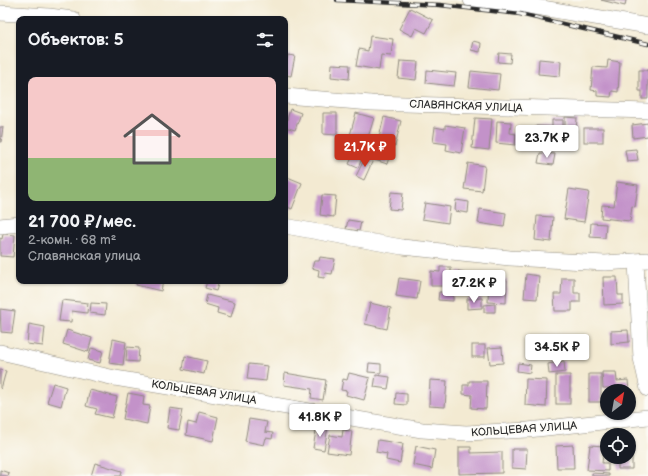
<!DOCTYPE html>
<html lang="ru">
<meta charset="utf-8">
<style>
body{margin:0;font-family:"Balsamiq Sans",sans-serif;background:#242831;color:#f1f3f6;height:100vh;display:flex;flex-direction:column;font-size:15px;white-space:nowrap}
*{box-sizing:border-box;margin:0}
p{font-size:13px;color:#9ea1a6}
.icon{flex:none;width:22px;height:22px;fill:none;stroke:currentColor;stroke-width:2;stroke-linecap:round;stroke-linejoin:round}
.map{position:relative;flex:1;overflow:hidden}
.sheet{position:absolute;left:16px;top:16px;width:272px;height:268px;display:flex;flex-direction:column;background:#171b24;border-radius:8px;box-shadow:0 1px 3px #0004}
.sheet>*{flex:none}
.needle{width:26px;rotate:31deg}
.fabs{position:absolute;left:600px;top:384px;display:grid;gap:8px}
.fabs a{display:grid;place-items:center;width:36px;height:36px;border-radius:50%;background:#171b24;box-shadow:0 1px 3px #0004;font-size:20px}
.price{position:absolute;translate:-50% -34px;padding:0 9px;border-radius:4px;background:#fff;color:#222;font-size:13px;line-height:26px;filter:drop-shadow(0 1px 2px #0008)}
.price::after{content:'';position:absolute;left:50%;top:24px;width:12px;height:9px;margin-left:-6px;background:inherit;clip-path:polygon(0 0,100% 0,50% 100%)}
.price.current{background:#c8321e;color:#fff}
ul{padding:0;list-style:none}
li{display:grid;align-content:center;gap:8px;height:212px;padding:0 12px}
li+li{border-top:1px solid #363941}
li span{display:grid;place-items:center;height:124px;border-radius:8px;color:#555}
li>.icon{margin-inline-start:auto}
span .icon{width:72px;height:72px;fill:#fffc;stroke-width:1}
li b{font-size:17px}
h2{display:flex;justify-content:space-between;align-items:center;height:48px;padding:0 12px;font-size:17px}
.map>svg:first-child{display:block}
</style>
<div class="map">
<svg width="648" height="476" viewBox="0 0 648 476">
<rect width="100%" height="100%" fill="#fdfcf7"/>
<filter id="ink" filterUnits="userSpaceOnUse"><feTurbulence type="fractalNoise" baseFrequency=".025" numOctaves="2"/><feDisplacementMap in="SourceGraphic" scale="8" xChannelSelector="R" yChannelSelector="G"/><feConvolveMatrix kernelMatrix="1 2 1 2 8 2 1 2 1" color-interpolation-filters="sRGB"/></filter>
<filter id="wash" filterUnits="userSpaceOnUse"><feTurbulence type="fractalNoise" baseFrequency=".012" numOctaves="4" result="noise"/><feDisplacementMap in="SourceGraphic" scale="16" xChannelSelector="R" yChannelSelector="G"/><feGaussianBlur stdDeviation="0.9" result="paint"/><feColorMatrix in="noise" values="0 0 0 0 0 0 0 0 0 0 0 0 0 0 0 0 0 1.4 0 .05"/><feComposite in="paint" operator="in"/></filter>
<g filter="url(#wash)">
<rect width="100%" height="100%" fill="#f3ead2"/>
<g id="blocks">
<g fill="#c392c9">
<path d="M601,0H626L625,6Z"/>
<path d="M410,8L433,20L426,33L416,28L412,36L399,29Z"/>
<path d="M370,36L393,39L391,56L381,55L379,70L356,66L359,49L368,51Z"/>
<path d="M473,41L481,43L480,52L471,50Z"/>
<path d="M499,53L511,54L510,63L498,62Z"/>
<path d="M288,55L295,56L291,76L285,75V59H287Z"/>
<path d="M539,59L561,61L560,76L538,74Z"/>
<path d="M608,60L620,62L618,92L612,91L611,97L597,96V91L591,90L593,67L607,68Z"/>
<path d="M400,61L418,62L416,80L398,78Z"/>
<path d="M332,64L350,65L349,79L331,77Z"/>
<path d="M427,70L456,73L454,86L426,83Z"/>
<path d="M639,70H648V99H642V91H639Z"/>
<path d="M471,71L500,74L498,90L469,87Z"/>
<path d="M290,109L301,113L295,130L285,127Z"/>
<path d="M323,113H337V135L323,134Z"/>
<path d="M356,113L374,118L366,144L349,139Z"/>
<path d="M384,117L401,121L395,146L378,142Z"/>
<path d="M565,117L577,118L576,132L565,131Z"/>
<path d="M475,118L492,119L489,150L472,148Z"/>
<path d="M552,120H563V141H553V149L526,148V138H536V126L552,127Z"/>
<path d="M497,121L511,122L510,133L516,134L515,145L496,143Z"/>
<path d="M648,123V136L633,138L632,125Z"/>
<path d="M445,125L465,128L461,153L446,150L447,144L433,142L435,127L445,129Z"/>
<path d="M0,127H3L1,142H0Z"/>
<rect x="584" y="128" width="19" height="14"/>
<path d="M358,145L366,149L358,168L349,164Z"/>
<path d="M636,149L638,160L627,161L625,150Z"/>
<path d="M379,150L390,154L387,164L375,160Z"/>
<path d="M540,153L555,154L553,165L538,163Z"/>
<path d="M366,156L373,160L364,180L356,176Z"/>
<path d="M468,163L485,166L482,191L464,189Z"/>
<path d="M285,176L302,183L292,209L285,206Z"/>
<path d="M617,182L638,185L635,207L632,206L630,221L601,218L602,205L614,206Z"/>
<path d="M569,189L589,192L584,222L564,219Z"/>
<path d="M391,192L403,193L401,210L389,209Z"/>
<path d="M322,195L336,196L334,217L320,215Z"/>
<path d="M456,200L469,202L468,213L455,211Z"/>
<path d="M425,203L450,207L448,223L422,219Z"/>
<path d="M480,209L506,213L504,227L478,223Z"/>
<path d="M537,216L553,217L551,242L535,240Z"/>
<path d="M348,220L361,222L359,231L346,229Z"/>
<path d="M591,223L606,224L605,238L590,237Z"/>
<path d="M3,234L15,235L13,257L0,256V238L2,239Z"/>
<path d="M320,257L335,259L332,274L325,273L324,278L318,277L319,270L312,268L314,261H319Z"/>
<path d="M440,267H451V286H431V271L440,272Z"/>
<path d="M458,271L472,274L469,287L455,284Z"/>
<path d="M526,274L539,276L537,299L524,298Z"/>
<path d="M489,276L501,277V280H507L506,303L488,302Z"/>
<path d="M603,277H617L618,295H623V304L604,305Z"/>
<path d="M399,278L420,281L417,299L396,296Z"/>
<path d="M562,278H574V293H580V302H572V311H555L554,294H561Z"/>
<path d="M137,281H163L161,291L136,285Z"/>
<path d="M207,281H219L216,291L205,288Z"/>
<path d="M439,292H453V301L438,300Z"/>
<path d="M207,295L235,302L231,317L217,313L218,308L205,304Z"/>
<path d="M482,298V308L467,309V299Z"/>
<path d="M62,300L88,303L87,313L72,311L71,322L59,321Z"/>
<path d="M91,303L106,304L105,315L90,313Z"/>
<path d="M370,303L391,308L387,329L365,324Z"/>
<path d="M495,304V312H484V305Z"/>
<path d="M0,309L15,311L12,333L1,332Z"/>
<path d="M29,324L45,327L43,346L27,344Z"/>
<path d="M67,330L92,338L88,352L63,344Z"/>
<path d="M628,330L629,342L611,344V331Z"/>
<path d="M113,339L126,342L123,365L109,363Z"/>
<rect x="472" y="345" width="13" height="12"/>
<path d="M127,347L139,348L138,362L126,361Z"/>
<path d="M502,347L503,363L490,364L488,348Z"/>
<path d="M91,348L103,351L100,363L88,360Z"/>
<path d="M185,356L207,361L204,374L183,369Z"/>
<path d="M564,361L565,372L549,374L548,364Z"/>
<path d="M369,363L381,364V373L368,372Z"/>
<path d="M518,363L531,365L530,373L517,371Z"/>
<path d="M249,364L268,366L266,381L247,379Z"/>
<path d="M0,370L6,371L1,389L0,388Z"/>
<path d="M602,372H616L617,381L628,380L629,391H609V388H603Z"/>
<path d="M285,373L326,380L323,400L311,398L312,389L284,385Z"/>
<path d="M349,373L370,378L364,400L346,395L347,391L341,390L343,379L347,380Z"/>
<rect x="589" y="374" width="12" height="28"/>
<path d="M376,375L390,377L388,389L374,387Z"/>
<rect x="556" y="375" width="14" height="29"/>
<path d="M526,379L547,380L546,407L525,405Z"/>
<path d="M430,380L447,381L445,407L429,406Z"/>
<path d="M469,381H487L486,409L471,408L472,395L463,394V385H469Z"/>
<path d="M53,383L66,387L61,406L47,402Z"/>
<path d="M90,390L117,397L112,418L95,414L97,409L86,406Z"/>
<path d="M128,393L144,396L143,405L150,406L147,424L123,419Z"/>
<path d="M396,393L407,394V405L395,404Z"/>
<path d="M170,408L183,410L179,430L167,428Z"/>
<path d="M199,412L218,417L213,441L186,435L188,422L196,424Z"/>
<path d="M249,419L267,422L265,432L273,433L272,439L266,438L264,445L245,441Z"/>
<path d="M317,425L328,427L324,450L313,448Z"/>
<path d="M343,430L352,431L349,455L327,452L330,435L342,437Z"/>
<path d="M378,440L403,444L400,463L386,460L387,454L376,452Z"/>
<path d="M573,445L574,468H557L556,446Z"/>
<path d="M590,445L604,446L602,463H608V471L587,470Z"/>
<path d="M629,445H632V469H618V457H629Z"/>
<path d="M416,446L435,450L432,469L413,465Z"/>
<path d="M459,447H471V453L502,452V473L459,474Z"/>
<path d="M512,449H527L526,469L512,468Z"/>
<path d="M95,463L122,471L121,476H91Z"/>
<path d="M0,470L9,473L8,476H0Z"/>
<path d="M592,473L609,474V476H592Z"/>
</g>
</g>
</g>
<g filter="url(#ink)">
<use href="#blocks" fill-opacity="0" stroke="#8f8a7e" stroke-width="1"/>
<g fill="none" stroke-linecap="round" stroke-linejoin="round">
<g stroke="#8f8a7e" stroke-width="16">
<g id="minor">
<path d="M471,0L542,8L648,26"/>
<path d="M0,13L49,16L73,19"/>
<path d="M285,96L371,103L648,111"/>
<path d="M0,226L19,224"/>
<path d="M285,226L402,247L510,258L605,263L648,260"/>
<path d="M636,262L641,358L648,389"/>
<path d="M0,352L115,378L422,430L466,433L528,430L648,417"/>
</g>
</g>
<use href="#minor" stroke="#fff" stroke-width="15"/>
<g stroke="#2b2b2b" stroke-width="4.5">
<path id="rail" d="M337,0L440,5L520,14L648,44"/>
</g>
<use href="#rail" stroke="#fdfcf7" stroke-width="3" stroke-dasharray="9" stroke-linecap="butt"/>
</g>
</g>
<g text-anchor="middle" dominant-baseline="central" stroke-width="3.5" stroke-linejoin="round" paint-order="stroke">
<g font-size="11" fill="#2b2b2b" stroke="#fdfcf7">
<text transform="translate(466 106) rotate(2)">СЛАВЯНСКАЯ УЛИЦА</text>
<text transform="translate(204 392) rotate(9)">КОЛЬЦЕВАЯ УЛИЦА</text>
<text transform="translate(524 429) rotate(-4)">КОЛЬЦЕВАЯ УЛИЦА</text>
</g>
</g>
</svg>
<div class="fabs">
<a><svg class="needle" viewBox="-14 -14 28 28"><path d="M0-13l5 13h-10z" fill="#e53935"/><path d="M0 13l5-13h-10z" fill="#9ea1a6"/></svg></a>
<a><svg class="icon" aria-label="locate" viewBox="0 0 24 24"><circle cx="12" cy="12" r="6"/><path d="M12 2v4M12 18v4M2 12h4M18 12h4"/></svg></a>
</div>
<b class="price" style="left:547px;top:159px">23.7K ₽</b>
<b class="price current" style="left:365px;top:168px">21.7K ₽</b>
<b class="price" style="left:474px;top:304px">27.2K ₽</b>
<b class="price" style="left:557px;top:368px">34.5K ₽</b>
<b class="price" style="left:320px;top:438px">41.8K ₽</b>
<section class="sheet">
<h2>Объектов: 5<svg class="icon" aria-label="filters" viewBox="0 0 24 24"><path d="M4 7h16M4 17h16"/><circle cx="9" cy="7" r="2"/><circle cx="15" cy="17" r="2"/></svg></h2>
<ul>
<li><span style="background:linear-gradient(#f6c9c9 65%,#8fb573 0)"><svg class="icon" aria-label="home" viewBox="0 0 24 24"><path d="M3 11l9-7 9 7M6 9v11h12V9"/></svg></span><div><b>21 700 ₽/мес.</b><p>2-комн. · 68 m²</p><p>Славянская улица</p></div></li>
</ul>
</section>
</div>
